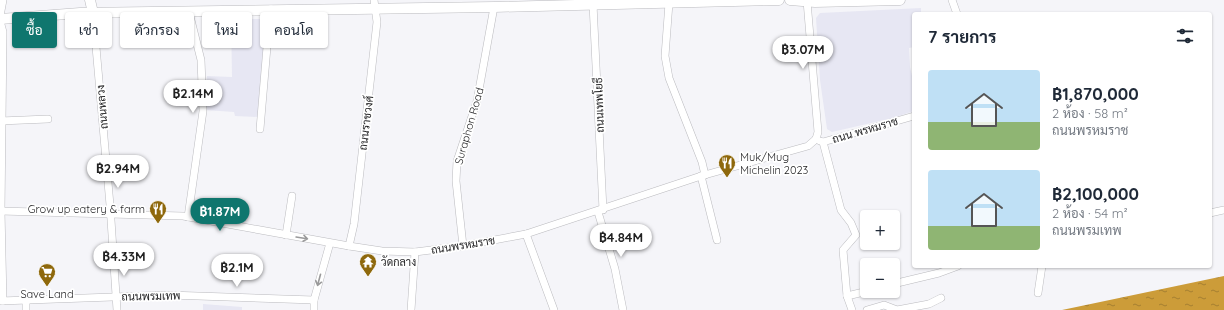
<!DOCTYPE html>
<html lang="th">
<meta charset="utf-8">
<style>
body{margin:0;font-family:Quicksand,Sarabun,sans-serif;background:#f2f2f3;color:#1f2937;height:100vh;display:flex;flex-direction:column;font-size:15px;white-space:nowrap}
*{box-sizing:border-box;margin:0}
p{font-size:13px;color:#747a83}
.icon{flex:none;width:22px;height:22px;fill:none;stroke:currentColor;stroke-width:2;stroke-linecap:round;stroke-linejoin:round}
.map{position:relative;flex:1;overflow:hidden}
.side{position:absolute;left:912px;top:12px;width:300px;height:256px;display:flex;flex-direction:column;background:#fff;border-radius:4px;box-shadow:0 1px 3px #0004}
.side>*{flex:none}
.hud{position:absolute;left:12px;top:12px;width:380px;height:36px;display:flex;gap:8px}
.tools{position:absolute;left:860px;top:210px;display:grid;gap:8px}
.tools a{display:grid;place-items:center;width:40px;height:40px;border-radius:4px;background:#fff;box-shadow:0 1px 3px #0004;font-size:20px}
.price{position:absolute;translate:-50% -34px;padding:0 9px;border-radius:14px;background:#fff;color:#222;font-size:13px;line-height:26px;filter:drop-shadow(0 1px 2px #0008)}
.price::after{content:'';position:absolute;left:50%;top:24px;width:12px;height:9px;margin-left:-6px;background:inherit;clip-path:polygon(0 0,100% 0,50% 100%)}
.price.on{background:#0f766e;color:#fff}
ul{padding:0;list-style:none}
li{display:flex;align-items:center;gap:12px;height:100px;padding:0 16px}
li span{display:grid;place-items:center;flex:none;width:112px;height:80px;border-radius:4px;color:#555}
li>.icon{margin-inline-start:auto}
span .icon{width:48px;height:48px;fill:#fffc;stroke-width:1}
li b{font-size:17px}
h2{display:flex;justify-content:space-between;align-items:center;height:48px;padding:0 16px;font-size:17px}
.chip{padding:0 14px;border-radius:4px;background:#fff;box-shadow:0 1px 3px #0004;font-size:14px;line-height:36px}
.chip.on{background:#0f766e;color:#fff}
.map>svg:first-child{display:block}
</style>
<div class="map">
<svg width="1224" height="310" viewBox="0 0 1224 310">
<defs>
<pattern id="water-ripples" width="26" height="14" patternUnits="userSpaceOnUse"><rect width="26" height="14" fill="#cc9c39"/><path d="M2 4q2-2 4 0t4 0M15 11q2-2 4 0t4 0" fill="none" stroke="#a57f30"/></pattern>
</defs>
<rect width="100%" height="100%" fill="#f5f5f9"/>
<g fill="#e7e7f3">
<path d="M921,8V14H914V47L909,48L910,67L914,85V111L893,118L832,132L827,129L820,80L816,18L820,13Z"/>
<path d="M231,19H268L259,117L235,116L234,112L205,110L207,76L232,77Z"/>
<path d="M203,304L242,307V310H203Z"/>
</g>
<path fill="url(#water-ripples)" d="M1224,276V310H1062Z"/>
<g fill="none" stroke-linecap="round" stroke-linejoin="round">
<g stroke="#bbbbbf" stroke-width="8">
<g id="street">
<path d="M952,0L957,14"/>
<path d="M807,1L818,132L816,139"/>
<path d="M669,3L665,56L669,78L702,162L705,175"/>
<path d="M593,4L603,210"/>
<path d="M93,13L110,205L117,310"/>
<path d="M0,16L3,0"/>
<path d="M0,21L3,32L1,211L3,301"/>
<path d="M0,121L48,119"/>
<path d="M260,129L267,47L272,19L271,9"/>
<path d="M820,141L823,142L914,116"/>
<path d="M823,142L841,210L851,223L856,235L843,250L847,296L852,310"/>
<path d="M701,176L717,240"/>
<path d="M0,211L183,216L349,246L382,251L415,252L463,246L526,234L701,176L808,146L816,139"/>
<path d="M598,212L615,269L623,310"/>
<path d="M1210,213L1224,210"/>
<path d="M188,217L203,111L201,60L189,12"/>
<path d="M526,234L554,310"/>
<path d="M286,235L292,196"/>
<path d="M349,246L354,224L377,22L374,0"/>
<path d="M463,246L456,181L457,161L477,101L494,7"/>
<path d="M893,284L939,273L958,266"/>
<path d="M1038,293L1042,266"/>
<path d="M847,296L868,291"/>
<path d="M314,300V310"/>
<path d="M0,301L169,295L314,300L330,243"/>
<path d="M26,301V310"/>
<path d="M411,310L415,252"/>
<path d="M867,310L884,305L897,310L929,304L941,298"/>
</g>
</g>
<g stroke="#bbbbbf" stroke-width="11">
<g id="secondary">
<path d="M90,0L93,13"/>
<path d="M790,0L815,2L900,0"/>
<path d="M0,19L80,13L494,7L779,0"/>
</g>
</g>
<use href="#street" stroke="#fff" stroke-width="7"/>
<use href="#secondary" stroke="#fff" stroke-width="10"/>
</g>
<defs><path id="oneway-shaft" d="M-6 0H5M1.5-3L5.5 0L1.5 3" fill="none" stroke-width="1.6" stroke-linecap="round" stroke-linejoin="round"/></defs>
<g stroke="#9a9a9b">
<use href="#oneway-shaft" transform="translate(302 238) rotate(9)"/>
<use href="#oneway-shaft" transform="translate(319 280) rotate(105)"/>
</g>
<defs>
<g id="restaurant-pin" transform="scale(0.9)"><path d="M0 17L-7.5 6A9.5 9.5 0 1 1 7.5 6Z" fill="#8e680c" stroke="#fff"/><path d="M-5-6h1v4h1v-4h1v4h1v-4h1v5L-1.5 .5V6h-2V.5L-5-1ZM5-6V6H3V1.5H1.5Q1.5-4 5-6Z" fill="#fff"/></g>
<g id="temple-pin" transform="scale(0.9)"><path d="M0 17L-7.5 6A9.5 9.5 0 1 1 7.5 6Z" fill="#8e680c" stroke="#fff"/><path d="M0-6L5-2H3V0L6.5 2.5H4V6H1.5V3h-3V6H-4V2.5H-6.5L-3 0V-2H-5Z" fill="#fff"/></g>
<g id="supermarket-pin" transform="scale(0.9)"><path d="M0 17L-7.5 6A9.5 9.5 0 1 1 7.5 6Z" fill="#8e680c" stroke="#fff"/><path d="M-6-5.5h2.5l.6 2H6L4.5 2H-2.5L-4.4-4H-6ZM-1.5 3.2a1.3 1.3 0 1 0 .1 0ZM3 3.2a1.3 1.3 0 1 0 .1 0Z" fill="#fff"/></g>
</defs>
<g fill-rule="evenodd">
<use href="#restaurant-pin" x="727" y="163"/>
<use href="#restaurant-pin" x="158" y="209"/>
<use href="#temple-pin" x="368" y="262"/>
<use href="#supermarket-pin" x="47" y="272"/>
</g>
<g text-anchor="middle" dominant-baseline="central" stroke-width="3.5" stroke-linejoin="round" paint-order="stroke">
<g font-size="11" fill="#1f1f21" stroke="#fff">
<text transform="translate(599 105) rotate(-92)">ถนนเทพโยธี</text>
<text transform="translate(102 107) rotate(-95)">ถนนหลวง</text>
<text transform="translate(366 123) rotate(-83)">ถนนราชวงศ์</text>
<text transform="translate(469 126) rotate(-74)">Suraphon Road</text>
<text transform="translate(865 130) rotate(-16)">ถนน พรหมราช</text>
<text transform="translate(463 245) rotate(-9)">ถนนพรหมราช</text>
<text transform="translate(151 296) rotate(-1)">ถนนพรมเทพ</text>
</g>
<g font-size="11" fill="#1f1f21" stroke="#fff" text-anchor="start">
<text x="740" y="157">Muk/Mug<tspan x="740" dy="13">Michelin 2023</tspan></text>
<text x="145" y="209" text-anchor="end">Grow up eatery &amp; farm</text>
<text x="381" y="262">วัดกลาง</text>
<text x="47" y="294" text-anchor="middle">Save Land</text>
</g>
</g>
</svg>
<div class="tools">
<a>+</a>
<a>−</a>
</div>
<b class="price" style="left:803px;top:70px">฿3.07M</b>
<b class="price" style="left:193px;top:114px">฿2.14M</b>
<b class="price" style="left:118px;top:189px">฿2.94M</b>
<b class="price on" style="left:220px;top:232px">฿1.87M</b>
<b class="price" style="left:621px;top:258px">฿4.84M</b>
<b class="price" style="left:124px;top:277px">฿4.33M</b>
<b class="price" style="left:237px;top:288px">฿2.1M</b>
<div class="hud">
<a class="chip on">ซื้อ</a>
<a class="chip">เช่า</a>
<a class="chip">ตัวกรอง</a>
<a class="chip">ใหม่</a>
<a class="chip">คอนโด</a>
</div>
<section class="side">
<h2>7 รายการ<svg class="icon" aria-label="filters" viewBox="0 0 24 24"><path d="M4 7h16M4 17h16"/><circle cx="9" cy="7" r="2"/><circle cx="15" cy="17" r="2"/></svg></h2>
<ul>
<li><span style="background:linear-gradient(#bfe0f5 65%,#8fb573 0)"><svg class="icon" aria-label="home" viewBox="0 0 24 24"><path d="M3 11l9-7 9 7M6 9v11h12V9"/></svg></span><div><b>฿1,870,000</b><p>2 ห้อง · 58 m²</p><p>ถนนพรหมราช</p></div></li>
<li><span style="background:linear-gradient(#bfe0f5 70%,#8fb573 0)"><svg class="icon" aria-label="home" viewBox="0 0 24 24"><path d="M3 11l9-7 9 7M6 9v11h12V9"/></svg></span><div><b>฿2,100,000</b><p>2 ห้อง · 54 m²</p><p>ถนนพรมเทพ</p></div></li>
</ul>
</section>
</div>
